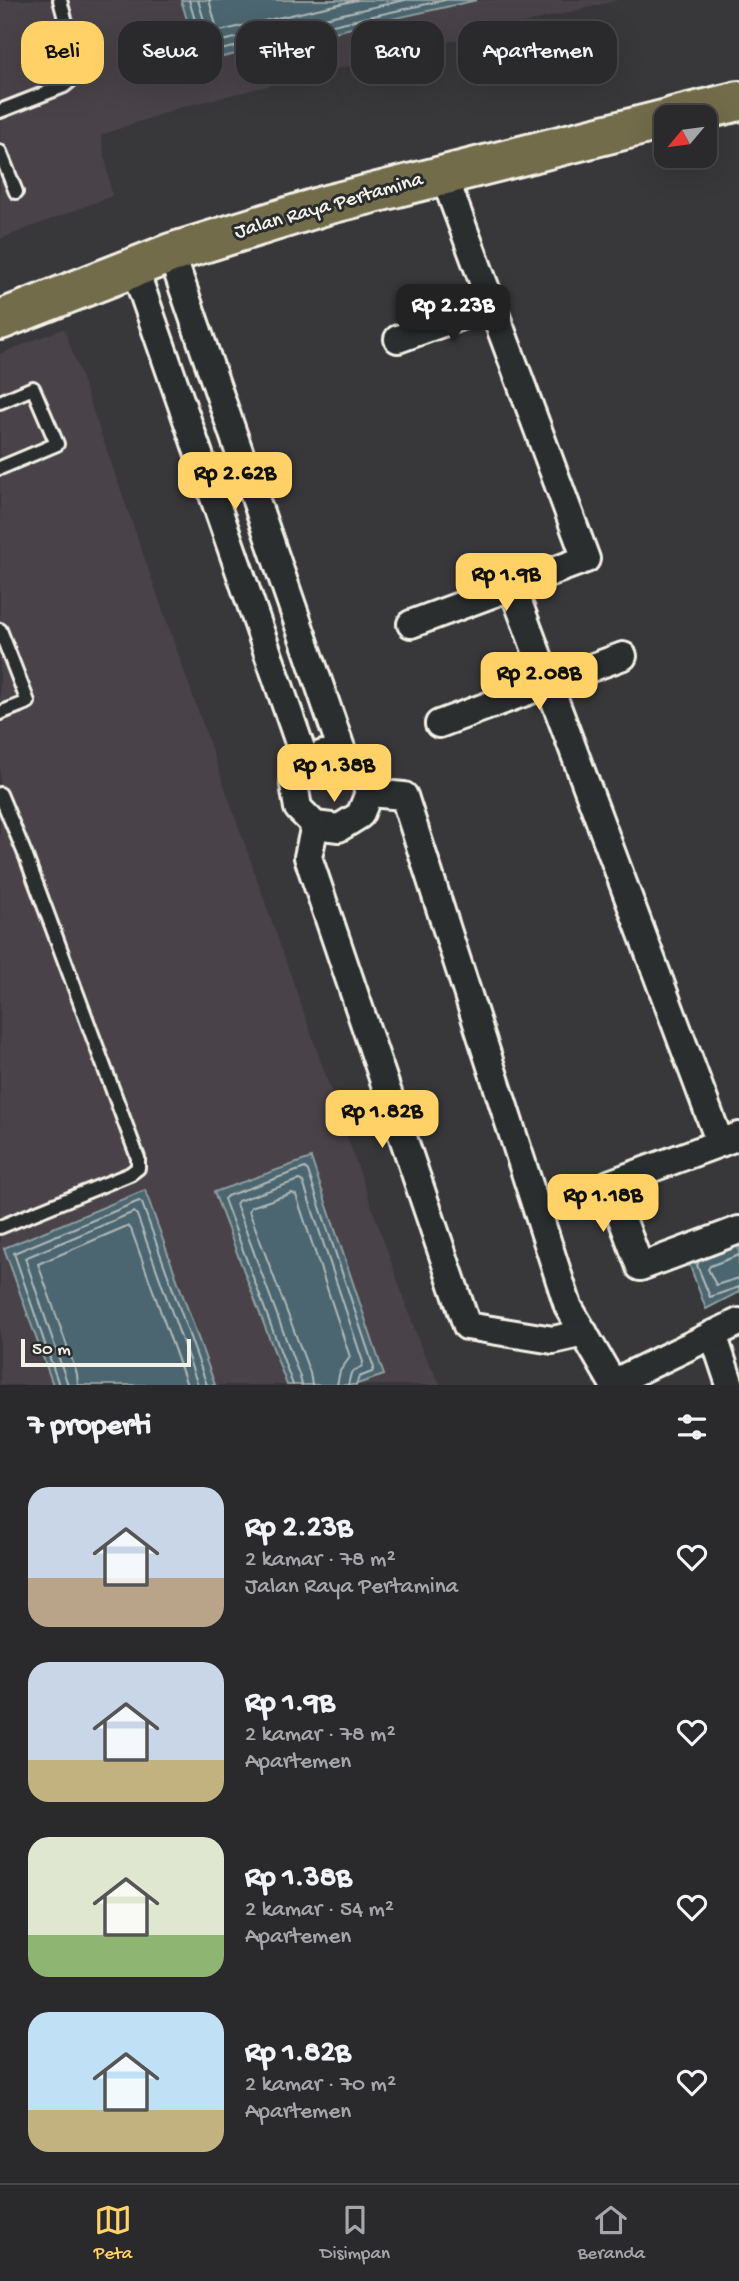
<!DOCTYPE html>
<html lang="id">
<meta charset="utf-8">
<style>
body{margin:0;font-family:"Gochi Hand",sans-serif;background:#323134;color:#f1f3f6;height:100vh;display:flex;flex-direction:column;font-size:26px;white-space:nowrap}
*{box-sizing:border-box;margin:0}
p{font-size:23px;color:#a5a6a9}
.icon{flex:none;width:38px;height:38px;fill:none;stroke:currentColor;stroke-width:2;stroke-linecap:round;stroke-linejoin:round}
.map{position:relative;height:1385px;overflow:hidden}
.side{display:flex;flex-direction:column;background:#2a292c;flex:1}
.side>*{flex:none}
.guide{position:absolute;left:21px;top:21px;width:698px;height:63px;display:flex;gap:14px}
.needle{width:46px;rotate:241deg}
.controls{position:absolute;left:654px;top:105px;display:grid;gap:14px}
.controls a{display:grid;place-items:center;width:63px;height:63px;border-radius:14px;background:#2a292c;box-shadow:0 7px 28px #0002,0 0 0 2px #464548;font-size:35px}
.scale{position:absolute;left:21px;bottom:18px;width:170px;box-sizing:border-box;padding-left:7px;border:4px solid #f4f1e8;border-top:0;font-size:19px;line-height:24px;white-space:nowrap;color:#f4f1e8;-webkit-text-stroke:5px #2a2d2e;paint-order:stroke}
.price{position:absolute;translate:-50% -60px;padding:0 16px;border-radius:14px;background:#ffd166;color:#111;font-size:23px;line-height:46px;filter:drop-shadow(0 2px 4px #0008)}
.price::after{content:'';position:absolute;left:50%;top:42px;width:21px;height:16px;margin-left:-10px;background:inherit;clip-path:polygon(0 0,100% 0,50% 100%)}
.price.on{background:#222;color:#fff}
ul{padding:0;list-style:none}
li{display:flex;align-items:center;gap:21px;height:175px;padding:0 28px}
li span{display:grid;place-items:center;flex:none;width:196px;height:140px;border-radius:21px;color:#555}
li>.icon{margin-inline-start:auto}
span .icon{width:84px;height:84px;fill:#fffc;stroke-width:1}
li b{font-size:30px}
h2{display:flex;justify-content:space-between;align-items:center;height:84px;padding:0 28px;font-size:30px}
.pill{padding:0 24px;border-radius:21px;background:#2a292c;box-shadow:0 7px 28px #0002,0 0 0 2px #464548;font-size:24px;line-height:63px}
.pill.on{background:#ffd166;color:#111}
.dock{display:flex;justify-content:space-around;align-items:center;height:98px;border-top:2px solid #464548;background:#2a292c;font-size:19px;color:#a5a6a9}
.dock a{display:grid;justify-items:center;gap:4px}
.dock .on{color:#ffd166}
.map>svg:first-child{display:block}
</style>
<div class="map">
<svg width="739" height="1385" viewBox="0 0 739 1385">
<rect width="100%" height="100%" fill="#38373a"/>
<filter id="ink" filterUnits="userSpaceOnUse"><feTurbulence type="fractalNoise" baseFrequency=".0143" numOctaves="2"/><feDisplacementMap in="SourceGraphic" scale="14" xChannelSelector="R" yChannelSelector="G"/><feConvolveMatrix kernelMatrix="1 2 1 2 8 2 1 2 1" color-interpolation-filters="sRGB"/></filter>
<g filter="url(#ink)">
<g fill="#484348">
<path d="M0,0H619L182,107L101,135L112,196L0,239Z"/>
<path d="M64,328L422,1350L441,1385H0V354Z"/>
</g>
<g fill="#4b666f" stroke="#8f9e9f" stroke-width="2">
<path d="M181,0H477L200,62Z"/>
<path d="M311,1158L384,1375L354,1385H287L214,1192Z"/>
<path d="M145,1190L215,1385H53L4,1248Z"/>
<path d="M739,1238V1292L706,1309L687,1258Z"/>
</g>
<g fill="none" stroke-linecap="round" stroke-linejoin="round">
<g stroke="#b0b9b8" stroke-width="2">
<path d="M189,0L204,51L207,53L445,0"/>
<path d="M198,0L210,41L213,43L405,0"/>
<path d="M209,0L217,29L220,31L357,0"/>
<path d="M731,1249L699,1261L697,1265L710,1297L739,1287"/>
<path d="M739,1255L710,1266L708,1269L716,1285L739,1278"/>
<path d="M59,1385L14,1253L139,1201L142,1203L207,1385"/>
<path d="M68,1385L25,1258L134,1212L137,1215L198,1385"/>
<path d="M78,1385L77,1374L38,1264L127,1226L131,1229L187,1385"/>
<path d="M293,1385L224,1199L227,1196L305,1168L308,1171L374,1368L372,1372L359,1377L356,1385"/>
<path d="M302,1385L300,1377L236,1204L238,1201L299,1180L303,1182L363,1362L362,1366L351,1373L348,1385"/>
<path d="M312,1385L310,1373L249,1211L251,1207L292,1193L296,1195L350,1357L340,1371L337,1385"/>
</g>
<g stroke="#f4f1e8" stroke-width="18">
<g id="lane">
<path d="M0,111L64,86L76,76L77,64L60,0"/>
<path d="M0,152L16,192"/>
<path d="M0,402L33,388L57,444L0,468"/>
<path d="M0,630L28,702L0,713"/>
<path d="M0,794L25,854L138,1158V1168L130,1174L0,1227"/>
</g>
</g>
<g stroke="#f4f1e8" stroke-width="32">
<g id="street">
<path d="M171,253L343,754"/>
<path d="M134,267L306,763"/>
<path d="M398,339L492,305"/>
<path d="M512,586L720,1143"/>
<path d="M411,624L586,559L444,176"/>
<path d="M439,724L623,656"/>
<path d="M323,754H343L362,769L369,793L360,815L339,828L315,825L298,808L294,784L306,763Z"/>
<path d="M369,793L404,796L568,1306L614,1385"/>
<path d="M315,825L308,857L467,1326L553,1340L584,1333"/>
<path d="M739,1136L609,1184L640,1267L739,1230"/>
<path d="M713,1334L730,1385"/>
<path d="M613,1383L739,1322"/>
</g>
</g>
<g stroke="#f4f1e8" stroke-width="44">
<g id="primary">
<path d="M673,117L739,101"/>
<path d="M0,320L171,253L326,205L667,119"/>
</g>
</g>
<use href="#lane" stroke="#2a2d2e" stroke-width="12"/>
<use href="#street" stroke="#2a2d2e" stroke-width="26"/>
<use href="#primary" stroke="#736c4b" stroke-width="38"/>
</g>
</g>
<g text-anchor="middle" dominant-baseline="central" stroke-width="6" stroke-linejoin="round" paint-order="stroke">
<g font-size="21" fill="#f4f1e8" stroke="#2a2d2e">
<text transform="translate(329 207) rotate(-16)">Jalan Raya Pertamina</text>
</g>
</g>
</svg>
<div class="controls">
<a><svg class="needle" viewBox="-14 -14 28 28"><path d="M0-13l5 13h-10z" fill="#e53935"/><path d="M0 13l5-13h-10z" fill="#a5a6a9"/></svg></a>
</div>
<div class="scale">50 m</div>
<b class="price on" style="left:453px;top:344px">Rp 2.23B</b>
<b class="price" style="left:235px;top:512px">Rp 2.62B</b>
<b class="price" style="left:506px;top:613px">Rp 1.9B</b>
<b class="price" style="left:539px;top:712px">Rp 2.08B</b>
<b class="price" style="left:334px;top:804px">Rp 1.38B</b>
<b class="price" style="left:382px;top:1150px">Rp 1.82B</b>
<b class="price" style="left:603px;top:1234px">Rp 1.18B</b>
<div class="guide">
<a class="pill on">Beli</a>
<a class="pill">Sewa</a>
<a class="pill">Filter</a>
<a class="pill">Baru</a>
<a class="pill">Apartemen</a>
</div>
</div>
<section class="side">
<h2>7 properti<svg class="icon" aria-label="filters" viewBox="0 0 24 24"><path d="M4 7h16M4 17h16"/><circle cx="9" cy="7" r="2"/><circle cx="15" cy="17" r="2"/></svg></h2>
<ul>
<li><span style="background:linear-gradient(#c9d6e8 65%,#b9a48a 0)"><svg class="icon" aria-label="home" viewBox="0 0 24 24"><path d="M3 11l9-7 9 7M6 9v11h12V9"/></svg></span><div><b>Rp 2.23B</b><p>2 kamar · 78 m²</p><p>Jalan Raya Pertamina</p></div><svg class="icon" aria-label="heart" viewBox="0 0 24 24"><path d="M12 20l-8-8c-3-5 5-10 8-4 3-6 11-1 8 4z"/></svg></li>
<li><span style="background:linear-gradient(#c9d6e8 70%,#c2b280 0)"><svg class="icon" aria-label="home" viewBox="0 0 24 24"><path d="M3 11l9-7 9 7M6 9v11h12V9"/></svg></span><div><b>Rp 1.9B</b><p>2 kamar · 78 m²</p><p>Apartemen</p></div><svg class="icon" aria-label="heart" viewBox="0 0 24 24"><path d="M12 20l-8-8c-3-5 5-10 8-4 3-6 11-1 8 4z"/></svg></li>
<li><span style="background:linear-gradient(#dfe7d0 70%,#8fb573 0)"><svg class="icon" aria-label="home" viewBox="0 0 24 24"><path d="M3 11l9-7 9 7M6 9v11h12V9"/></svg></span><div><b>Rp 1.38B</b><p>2 kamar · 54 m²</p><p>Apartemen</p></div><svg class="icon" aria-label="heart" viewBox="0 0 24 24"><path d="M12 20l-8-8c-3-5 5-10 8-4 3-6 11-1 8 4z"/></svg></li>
<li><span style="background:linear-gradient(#bfe0f5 70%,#c2b280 0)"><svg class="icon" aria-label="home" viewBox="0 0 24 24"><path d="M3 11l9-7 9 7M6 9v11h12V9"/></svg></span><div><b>Rp 1.82B</b><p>2 kamar · 70 m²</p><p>Apartemen</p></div><svg class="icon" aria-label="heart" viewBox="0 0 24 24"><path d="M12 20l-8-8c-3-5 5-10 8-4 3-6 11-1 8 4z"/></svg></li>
</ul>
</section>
<nav class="dock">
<a class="on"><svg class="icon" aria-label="map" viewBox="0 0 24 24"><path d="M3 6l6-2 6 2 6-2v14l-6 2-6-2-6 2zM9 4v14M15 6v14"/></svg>Peta</a>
<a><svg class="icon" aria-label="saved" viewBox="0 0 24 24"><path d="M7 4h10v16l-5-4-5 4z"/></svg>Disimpan</a>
<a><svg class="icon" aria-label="home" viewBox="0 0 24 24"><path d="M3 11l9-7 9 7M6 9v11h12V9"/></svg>Beranda</a>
</nav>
